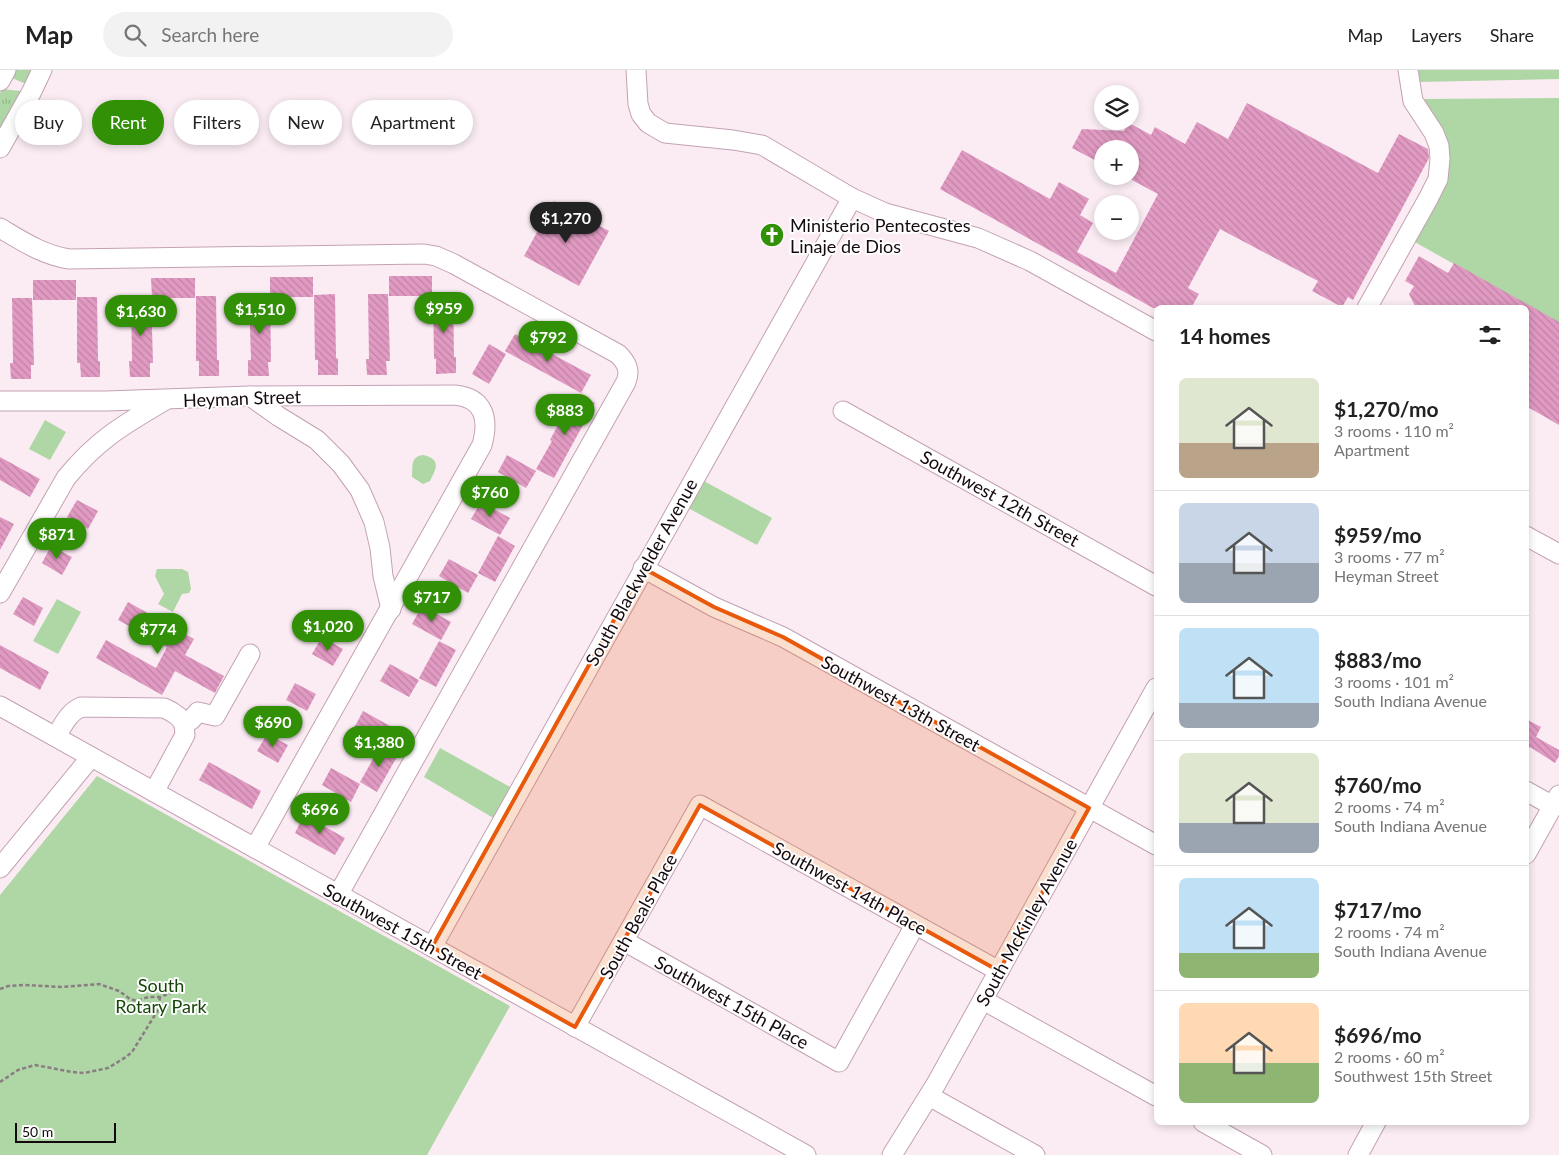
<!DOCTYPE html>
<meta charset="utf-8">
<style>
body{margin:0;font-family:Lato,sans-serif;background:#f2f2f2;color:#222;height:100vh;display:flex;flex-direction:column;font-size:19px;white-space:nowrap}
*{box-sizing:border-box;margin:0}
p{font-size:16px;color:#767676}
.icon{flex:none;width:28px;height:28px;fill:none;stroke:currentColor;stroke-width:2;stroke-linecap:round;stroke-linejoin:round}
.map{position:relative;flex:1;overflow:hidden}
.sheet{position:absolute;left:1154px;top:235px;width:375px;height:820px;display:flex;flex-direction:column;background:#fff;border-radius:8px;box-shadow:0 2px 8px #0003}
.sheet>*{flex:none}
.banner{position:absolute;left:15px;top:30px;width:475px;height:45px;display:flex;gap:10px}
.tools{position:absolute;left:1094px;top:15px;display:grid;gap:10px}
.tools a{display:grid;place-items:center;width:45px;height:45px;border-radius:50%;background:#fff;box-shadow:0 2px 8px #0003;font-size:25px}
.scale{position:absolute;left:15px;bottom:12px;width:101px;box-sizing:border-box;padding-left:5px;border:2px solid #14090f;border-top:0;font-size:14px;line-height:18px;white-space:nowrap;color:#14090f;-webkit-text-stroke:4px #fefefe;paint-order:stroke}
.price{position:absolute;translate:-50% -42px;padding:0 11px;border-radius:18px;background:#329007;color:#fff;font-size:16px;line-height:32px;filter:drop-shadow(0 1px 2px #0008)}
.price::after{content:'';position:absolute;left:50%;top:30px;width:15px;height:11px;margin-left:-8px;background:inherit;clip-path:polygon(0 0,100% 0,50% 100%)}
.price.on{background:#222;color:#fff}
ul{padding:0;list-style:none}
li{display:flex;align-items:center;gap:15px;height:125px;padding:0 25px}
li+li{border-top:1px solid #e0e0e0}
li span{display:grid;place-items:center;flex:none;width:140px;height:100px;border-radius:8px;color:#555}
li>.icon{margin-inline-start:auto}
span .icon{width:60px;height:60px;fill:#fffc;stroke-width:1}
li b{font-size:21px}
h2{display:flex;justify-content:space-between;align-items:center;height:60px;padding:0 25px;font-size:21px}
.tag{padding:0 18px;border-radius:22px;background:#fff;box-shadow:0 2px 8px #0003;font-size:18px;line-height:45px}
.tag.on{background:#329007;color:#fff}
header{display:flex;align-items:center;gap:30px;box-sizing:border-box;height:70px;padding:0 25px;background:#fff;border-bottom:1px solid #e0e0e0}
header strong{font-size:24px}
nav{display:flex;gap:28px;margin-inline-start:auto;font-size:18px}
.search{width:350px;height:45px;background:#f2f2f2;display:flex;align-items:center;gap:12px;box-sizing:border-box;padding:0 18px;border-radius:28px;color:#767676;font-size:19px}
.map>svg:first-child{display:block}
</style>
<header>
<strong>Map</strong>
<div class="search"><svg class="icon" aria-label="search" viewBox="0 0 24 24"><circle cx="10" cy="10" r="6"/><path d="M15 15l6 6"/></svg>Search here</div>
<nav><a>Map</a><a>Layers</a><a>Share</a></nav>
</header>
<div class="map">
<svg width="1559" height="1085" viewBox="0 0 1559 1085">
<defs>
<pattern id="grass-tufts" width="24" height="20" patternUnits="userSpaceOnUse" patternTransform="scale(1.25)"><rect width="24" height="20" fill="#afd6a5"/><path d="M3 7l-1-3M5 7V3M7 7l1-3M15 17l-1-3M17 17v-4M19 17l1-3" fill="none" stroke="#96b68d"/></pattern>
<pattern id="building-back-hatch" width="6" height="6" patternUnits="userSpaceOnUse" patternTransform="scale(1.25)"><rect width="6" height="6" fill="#e19ac2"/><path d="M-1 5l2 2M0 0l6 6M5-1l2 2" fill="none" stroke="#c083a6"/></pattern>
</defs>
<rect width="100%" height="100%" fill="#fbecf4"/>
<g fill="url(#grass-tufts)">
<path d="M15,0H37L26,14L12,8Z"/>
<path d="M2,19L20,21L23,27L0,66V23Z"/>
</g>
<g fill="#afd6a5">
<path d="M1416,0H1559V9L1418,12Z"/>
<path d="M1559,28V253L1413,171L1440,124L1421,29Z"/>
<path d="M45,350L66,362L50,390L29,379Z"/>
<path d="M423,385C441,389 437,398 430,411L423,414L412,407C413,396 410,387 423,385Z"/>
<path d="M702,410L772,448L757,475L688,438Z"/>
<path d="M157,499H182L188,502L191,519L189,523L182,524L173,542L158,534L164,524L155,506Z"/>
<path d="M57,529L81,542L58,584L33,571Z"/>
<path d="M440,678L512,718L495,749L424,707Z"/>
<path d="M97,706L510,936L427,1085H0V825Z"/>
</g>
<g fill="url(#building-back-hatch)">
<path d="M1247,33L1378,103L1399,64L1428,79L1429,88L1353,230L1348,227L1342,237L1312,221L1318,211L1220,159L1188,218L1199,224L1191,238H1153L940,119L962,80L1050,129L1059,112L1089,129L1080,145L1093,153L1077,182L1116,203L1158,124L1130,109V79H1102V94L1072,78L1082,59L1124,61L1129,53L1151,65L1155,57L1185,74L1197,52L1228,69Z"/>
<path d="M554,131L609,161L579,216L524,186Z"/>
<path d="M1419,186L1448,203L1454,193L1559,252V355L1526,336V238H1416L1409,224L1414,216L1405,211Z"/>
<rect x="389" y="206" width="43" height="20"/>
<rect x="270" y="207" width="43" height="20"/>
<path d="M151,208H195V228H152Z"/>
<rect x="33" y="210" width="43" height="20"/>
<path d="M453,223L454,287H456V303L436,304V289H434L433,224Z"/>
<path d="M335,224L336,288L338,289V305H318V290H315L314,225Z"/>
<path d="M368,224H388L390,291H386L387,305H367L366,289H369Z"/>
<path d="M249,225H270L271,292H268L269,306H248V290H251Z"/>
<path d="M131,226H151L153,293H150V307H130L129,291H132Z"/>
<path d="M196,226H216L217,290H219V306H199V291H196Z"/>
<path d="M77,227H97L98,291H100V307H81L80,293H77Z"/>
<path d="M12,228H32L34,295H31V309H11L10,293H13Z"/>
<path d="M515,264L591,305L581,323L505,281Z"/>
<path d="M489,274L506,284L489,314L472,304Z"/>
<path d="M578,324L595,333L554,408L536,399L552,371L550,370L560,351L562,352Z"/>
<path d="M507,385L536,401L526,418L498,402Z"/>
<path d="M0,387L40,409L30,427L0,410Z"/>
<path d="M77,430L98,441L88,459L67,447Z"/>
<path d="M481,432L510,448L500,465L471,449Z"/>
<path d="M0,447L14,454L0,480Z"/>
<path d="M498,466L515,476L495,512L478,503Z"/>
<path d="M51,476L72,487L62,505L42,493Z"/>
<path d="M449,489L478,505L468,523L439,506Z"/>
<path d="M23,527L43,538L34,556L13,544Z"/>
<path d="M128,532L194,569L185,585L224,606L215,623L175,601L162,625L96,588L106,570L156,598L167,577L118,550Z"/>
<path d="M422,536L451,552L441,570L412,554Z"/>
<path d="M322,567L343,579L333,596L312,584Z"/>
<path d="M439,571L456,580L436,617L419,608Z"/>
<path d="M0,575L49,602L40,620L0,598Z"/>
<path d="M390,594L419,610L409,627L380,611Z"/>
<path d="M295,613L316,624L307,641L286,630Z"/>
<path d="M363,641L392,657L383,674L354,658Z"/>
<path d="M1526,649L1541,657L1536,667L1559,680V686L1555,693L1530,677L1526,683Z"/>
<path d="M267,664L288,675L278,693L257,681Z"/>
<path d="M381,675L398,685L377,722L360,712Z"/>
<path d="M209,692L261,721L252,739L199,710Z"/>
<path d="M331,698L360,714L351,732L322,715Z"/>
<path d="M304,745L345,768L335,785L295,763Z"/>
</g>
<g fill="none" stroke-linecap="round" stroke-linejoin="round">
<g stroke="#c3a1b3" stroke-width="21">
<g id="minor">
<path d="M636,0L638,34L641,44L648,53L665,63L733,70L762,75L852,128L885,143L978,168L1030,191L1156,261"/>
<path d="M0,11L6,0"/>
<path d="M0,78L31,23L42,0"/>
<path d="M0,158C22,171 43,185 69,189L424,184L436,186L454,194L618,284C626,292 631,300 626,312L338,825"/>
<path d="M1367,238L1428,129L1438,109L1440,89L1439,76L1434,63L1413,31L1408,0"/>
<path d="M250,326L278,346L317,370L341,394L360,420L374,452L380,478L383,506L391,539"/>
<path d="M0,331H106L250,326L455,325C485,328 489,350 482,375L255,778"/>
<path d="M843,341L1156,516"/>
<path d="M1526,466L1559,484"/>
<path d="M643,498L714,537L783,567L1156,775"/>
<path d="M0,523L66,408C97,370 123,355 164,331"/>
<path d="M0,636L806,1085"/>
<path d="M184,654L191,650L198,642L215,646L250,584"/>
<path d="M56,667C63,655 68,643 81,637L164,638L172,642L179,647L184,654L185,665L154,722"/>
<path d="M1526,721L1553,736"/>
<path d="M1526,784L1559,725"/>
<path d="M0,798L91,687"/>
<path d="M624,871L839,992L915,855"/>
<path d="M432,877L852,128"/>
<path d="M983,930L1156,1026"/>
<path d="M575,957L700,735L999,901"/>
<path d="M929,1026L1035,1085"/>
<path d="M1203,1052L1262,1085"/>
<path d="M892,1085L936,1014L1156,618"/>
<path d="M1358,1085L1376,1052"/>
</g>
</g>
<g stroke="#897c83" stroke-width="2.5" stroke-dasharray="4 2.5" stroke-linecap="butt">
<path d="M0,919L8,916L25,915L62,917L99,914L119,921L130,929L137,931L148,927H160L184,918"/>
<path d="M0,1012L18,1000L35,995L72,1002L84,1003L108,998L126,987L132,982L158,940L160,927"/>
</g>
<use href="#minor" stroke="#fff" stroke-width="19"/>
</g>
<path fill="#e8590c" fill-opacity="0.2" stroke="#e8590c" stroke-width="4" stroke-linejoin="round" d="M643,498L714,537L783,567L1089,738L999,901L700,735L575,957L432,877Z"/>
<defs>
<g id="church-disc" transform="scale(1.25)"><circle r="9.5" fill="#329007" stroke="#fefefe"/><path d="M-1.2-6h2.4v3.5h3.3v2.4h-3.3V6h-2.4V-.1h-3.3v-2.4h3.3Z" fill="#fff"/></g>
</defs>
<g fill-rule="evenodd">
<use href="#church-disc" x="772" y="165"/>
</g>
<g text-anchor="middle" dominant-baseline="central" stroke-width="4" stroke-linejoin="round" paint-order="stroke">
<g font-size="18" fill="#14090f" stroke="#fefefe" text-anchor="start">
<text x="790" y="155">Ministerio Pentecostes<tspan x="790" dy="21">Linaje de Dios</tspan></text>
</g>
<g font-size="18" fill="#14090f" stroke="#fefefe">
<text transform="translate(242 328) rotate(-2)">Heyman Street</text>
<text transform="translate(1000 428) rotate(29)">Southwest 12th Street</text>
<text transform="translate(641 502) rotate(-61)">South Blackwelder Avenue</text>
<text transform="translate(901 633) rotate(29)">Southwest 13th Street</text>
<text transform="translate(850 818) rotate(29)">Southwest 14th Place</text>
<text transform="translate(638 846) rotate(-61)">South Beals Place</text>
<text transform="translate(1026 852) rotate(-61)">South McKinley Avenue</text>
<text transform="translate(403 861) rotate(29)">Southwest 15th Street</text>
<text transform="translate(732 932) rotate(29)">Southwest 15th Place</text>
</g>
<g font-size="18" fill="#164505" stroke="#fefefe">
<text x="161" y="915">South<tspan x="161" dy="21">Rotary Park</tspan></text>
</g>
</g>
</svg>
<div class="tools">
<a><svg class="icon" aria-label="layers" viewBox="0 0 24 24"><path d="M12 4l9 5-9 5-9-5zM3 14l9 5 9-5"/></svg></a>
<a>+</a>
<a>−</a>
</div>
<div class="scale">50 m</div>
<b class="price on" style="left:566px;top:174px">$1,270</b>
<b class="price" style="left:444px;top:264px">$959</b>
<b class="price" style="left:260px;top:265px">$1,510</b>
<b class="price" style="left:141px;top:267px">$1,630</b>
<b class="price" style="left:548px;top:293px">$792</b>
<b class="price" style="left:565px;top:366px">$883</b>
<b class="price" style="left:490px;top:448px">$760</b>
<b class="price" style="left:57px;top:490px">$871</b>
<b class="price" style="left:432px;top:553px">$717</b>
<b class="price" style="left:328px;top:582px">$1,020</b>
<b class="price" style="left:158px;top:585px">$774</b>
<b class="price" style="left:273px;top:678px">$690</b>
<b class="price" style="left:379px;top:698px">$1,380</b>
<b class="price" style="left:320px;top:765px">$696</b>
<div class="banner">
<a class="tag">Buy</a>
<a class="tag on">Rent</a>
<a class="tag">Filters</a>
<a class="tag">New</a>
<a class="tag">Apartment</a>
</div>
<section class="sheet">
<h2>14 homes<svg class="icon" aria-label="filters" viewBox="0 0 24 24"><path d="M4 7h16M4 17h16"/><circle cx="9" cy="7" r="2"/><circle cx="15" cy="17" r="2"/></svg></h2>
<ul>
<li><span style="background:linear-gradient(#dfe7d0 65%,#b9a48a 0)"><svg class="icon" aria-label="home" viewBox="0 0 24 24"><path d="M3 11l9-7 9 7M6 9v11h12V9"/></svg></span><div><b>$1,270/mo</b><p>3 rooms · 110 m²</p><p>Apartment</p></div></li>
<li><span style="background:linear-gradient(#c9d6e8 60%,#9aa5b1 0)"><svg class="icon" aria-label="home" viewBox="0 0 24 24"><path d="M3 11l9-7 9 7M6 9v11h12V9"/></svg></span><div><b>$959/mo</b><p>3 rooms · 77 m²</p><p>Heyman Street</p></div></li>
<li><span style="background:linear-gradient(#bfe0f5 75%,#9aa5b1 0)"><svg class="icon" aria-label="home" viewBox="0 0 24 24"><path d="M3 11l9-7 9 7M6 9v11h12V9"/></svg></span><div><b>$883/mo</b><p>3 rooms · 101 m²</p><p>South Indiana Avenue</p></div></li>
<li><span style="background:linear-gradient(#dfe7d0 70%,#9aa5b1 0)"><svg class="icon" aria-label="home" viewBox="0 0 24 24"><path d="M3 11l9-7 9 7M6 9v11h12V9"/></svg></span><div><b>$760/mo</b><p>2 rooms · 74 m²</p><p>South Indiana Avenue</p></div></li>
<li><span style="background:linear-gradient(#bfe0f5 75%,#8fb573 0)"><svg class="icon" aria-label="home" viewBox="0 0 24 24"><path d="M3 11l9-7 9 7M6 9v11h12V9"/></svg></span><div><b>$717/mo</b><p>2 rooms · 74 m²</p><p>South Indiana Avenue</p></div></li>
<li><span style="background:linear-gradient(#ffd9b3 60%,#8fb573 0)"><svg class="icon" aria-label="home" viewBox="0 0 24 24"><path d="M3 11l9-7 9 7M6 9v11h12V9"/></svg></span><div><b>$696/mo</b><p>2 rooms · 60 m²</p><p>Southwest 15th Street</p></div></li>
</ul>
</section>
</div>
